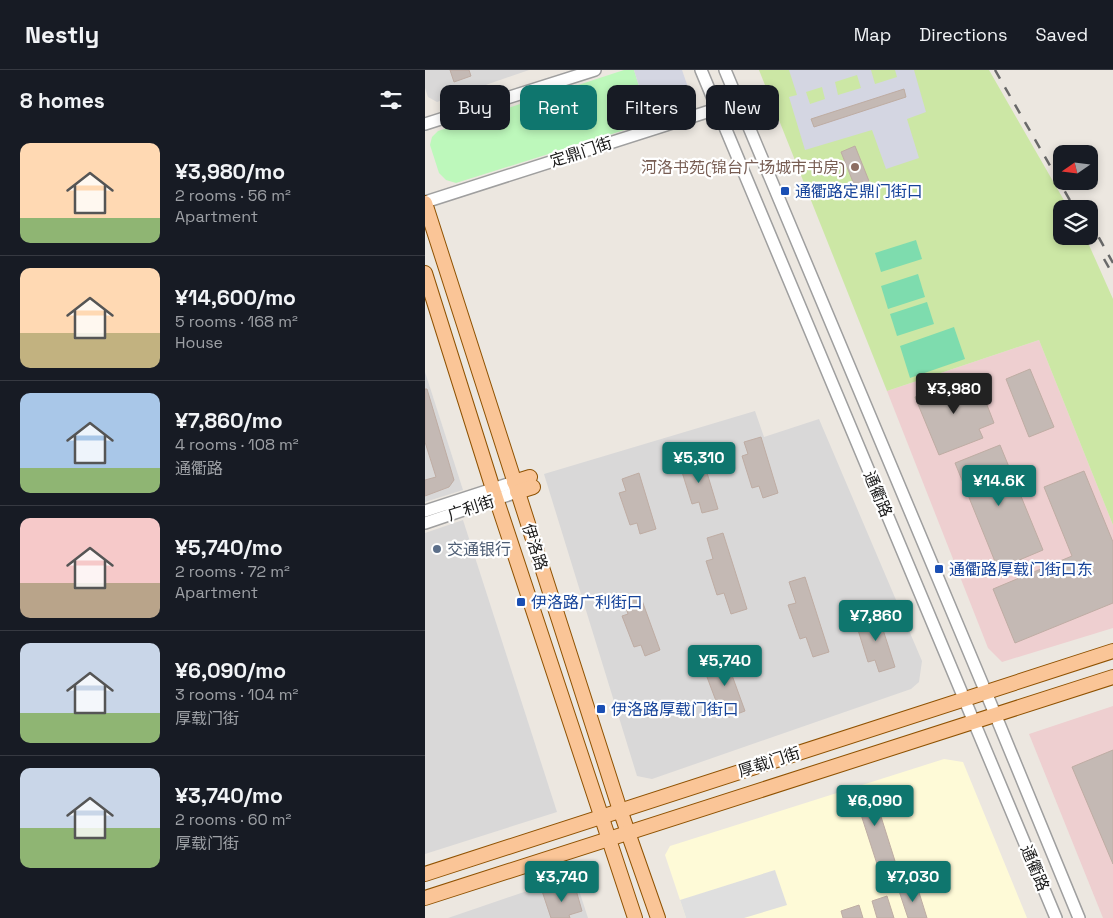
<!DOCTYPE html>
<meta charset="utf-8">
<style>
body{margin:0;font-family:"Space Grotesk","Noto Sans SC",sans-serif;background:#242831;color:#f1f3f6;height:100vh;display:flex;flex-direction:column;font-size:19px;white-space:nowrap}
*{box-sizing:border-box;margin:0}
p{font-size:16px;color:#9ea1a6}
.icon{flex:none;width:28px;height:28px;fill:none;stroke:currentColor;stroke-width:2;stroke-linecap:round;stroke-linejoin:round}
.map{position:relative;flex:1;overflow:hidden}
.drawer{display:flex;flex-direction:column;background:#171b24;width:425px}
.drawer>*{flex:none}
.hud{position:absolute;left:15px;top:15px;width:475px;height:45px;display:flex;gap:10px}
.needle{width:32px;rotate:256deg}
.fabs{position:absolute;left:628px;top:75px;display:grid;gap:10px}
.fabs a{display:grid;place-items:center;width:45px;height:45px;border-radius:10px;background:#171b24;box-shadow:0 2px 8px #0003;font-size:25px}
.price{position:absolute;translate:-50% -42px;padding:0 11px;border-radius:5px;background:#0f766e;color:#fff;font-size:16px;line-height:32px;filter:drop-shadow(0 1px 2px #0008)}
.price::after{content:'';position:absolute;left:50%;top:30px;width:15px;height:11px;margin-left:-8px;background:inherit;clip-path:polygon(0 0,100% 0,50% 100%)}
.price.current{background:#222;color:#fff}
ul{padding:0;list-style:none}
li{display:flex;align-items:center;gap:15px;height:125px;padding:0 20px}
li+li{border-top:1px solid #363941}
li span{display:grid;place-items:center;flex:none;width:140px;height:100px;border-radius:10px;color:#555}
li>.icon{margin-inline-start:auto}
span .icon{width:60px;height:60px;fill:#fffc;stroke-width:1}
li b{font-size:21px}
h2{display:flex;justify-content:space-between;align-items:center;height:60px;padding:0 20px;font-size:21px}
.pill{padding:0 18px;border-radius:10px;background:#171b24;box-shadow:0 2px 8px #0003;font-size:18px;line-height:45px}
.pill.current{background:#0f766e;color:#fff}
header{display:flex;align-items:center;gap:30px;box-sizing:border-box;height:70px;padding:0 25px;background:#171b24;border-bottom:1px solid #363941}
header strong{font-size:24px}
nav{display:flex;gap:28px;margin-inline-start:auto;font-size:18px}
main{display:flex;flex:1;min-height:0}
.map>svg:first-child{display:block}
</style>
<header>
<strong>Nestly</strong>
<nav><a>Map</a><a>Directions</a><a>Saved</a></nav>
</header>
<main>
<section class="drawer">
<h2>8 homes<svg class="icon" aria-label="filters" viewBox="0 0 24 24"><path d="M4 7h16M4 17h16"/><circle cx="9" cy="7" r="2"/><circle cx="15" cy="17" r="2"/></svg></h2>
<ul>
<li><span style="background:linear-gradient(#ffd9b3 75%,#8fb573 0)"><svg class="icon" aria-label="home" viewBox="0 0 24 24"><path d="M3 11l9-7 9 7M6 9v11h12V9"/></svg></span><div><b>¥3,980/mo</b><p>2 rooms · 56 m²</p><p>Apartment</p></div></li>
<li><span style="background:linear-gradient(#ffd9b3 65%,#c2b280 0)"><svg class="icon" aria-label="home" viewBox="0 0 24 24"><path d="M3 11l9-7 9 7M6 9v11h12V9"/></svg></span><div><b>¥14,600/mo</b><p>5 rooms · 168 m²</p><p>House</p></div></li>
<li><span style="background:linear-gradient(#a9c7e8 75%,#8fb573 0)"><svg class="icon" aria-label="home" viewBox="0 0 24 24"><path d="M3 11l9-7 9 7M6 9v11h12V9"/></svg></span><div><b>¥7,860/mo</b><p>4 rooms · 108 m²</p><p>通衢路</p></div></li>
<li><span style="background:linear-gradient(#f6c9c9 65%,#b9a48a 0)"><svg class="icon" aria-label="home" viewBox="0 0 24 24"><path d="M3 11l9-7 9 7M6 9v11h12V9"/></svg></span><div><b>¥5,740/mo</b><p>2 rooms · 72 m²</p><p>Apartment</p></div></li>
<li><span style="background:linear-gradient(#c9d6e8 70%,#8fb573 0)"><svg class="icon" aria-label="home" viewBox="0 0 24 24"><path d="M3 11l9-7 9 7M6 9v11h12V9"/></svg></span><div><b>¥6,090/mo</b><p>3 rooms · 104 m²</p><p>厚载门街</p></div></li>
<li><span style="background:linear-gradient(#c9d6e8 60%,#8fb573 0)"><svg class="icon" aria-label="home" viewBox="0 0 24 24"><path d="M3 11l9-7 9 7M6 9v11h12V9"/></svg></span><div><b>¥3,740/mo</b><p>2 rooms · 60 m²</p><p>厚载门街</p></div></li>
</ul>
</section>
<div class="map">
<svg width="688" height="848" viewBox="0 0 688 848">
<rect width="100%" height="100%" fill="#ece7e0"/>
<g fill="#d9d8d8">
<path d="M0,0H104L12,32L3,27L0,18Z"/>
<path d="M0,302L38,420L0,432Z"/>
<path d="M330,341L339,367L394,349L497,591L494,612L486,619L227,709L212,706L119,404Z"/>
<path d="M38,450L132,742L0,784V463Z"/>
<path d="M149,805L163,848H23Z"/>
</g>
<g fill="#eecfd0">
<path d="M614,270L688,455V558L577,592L563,578L462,321Z"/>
<path d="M688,636V848H678L604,664Z"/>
</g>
<path fill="#fefad7" d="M519,689L538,692L602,848H261L240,785L245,776Z"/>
<path fill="#cce7a5" d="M334,0H564L644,139H636V166H660L688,229V455L614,270L462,321Z"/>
<path fill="#bdf8bb" d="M199,0H209L225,52L31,113L21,110L14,103L5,75L7,67L13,61Z"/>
<g fill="#7edcae">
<path d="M491,170L497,189L456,202L450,183Z"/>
<path d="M493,204L500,227L463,239L456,216Z"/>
<path d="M502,232L509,254L472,266L465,244Z"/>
<path d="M529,257L540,289L485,308L475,276Z"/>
</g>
<path fill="#dfdfdf" d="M350,800L362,835L319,848H261L255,830Z"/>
<g fill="#d4d6e2" fill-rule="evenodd">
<path d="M209,0H257L266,26L267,33L262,39L255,43L225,52Z"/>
<path d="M364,0H446L450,14L472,7L470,0H489L501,42L482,49L494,88L461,99L447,60L380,80L364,27L372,25ZM432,5L436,18L413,25L410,12ZM397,17L400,29L385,34L381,22ZM479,20L481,27L389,56L386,49Z"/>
</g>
<g fill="#c4b9b4" stroke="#beaca3">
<path d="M25,0H44L46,6L29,12Z"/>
<path d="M479,19L481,27L389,57L386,49Z"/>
<path d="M430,76L444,111L430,117L416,82Z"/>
<path d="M605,299L629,357L604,367L581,309Z"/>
<path d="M539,307L547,326L557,322L569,353L554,359L558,368L514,385L490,327Z"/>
<path d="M0,319H2L29,410L24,417L0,426V410L11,407L0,372Z"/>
<path d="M336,367L353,423L338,428L334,416L327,418L317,386L323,384L319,372Z"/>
<path d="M575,375L618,480L573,499L530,393Z"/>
<path d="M276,383L293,439L277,443L274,432L267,434L257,402L263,400L259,388Z"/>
<path d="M659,401L688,472V533L590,573L568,519L647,486L619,417Z"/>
<path d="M214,403L231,459L215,464L212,453L205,455L194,423L201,421L197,409Z"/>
<path d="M298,463L322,539L306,544L299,523L292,525L281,491L288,489L282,468Z"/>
<path d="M380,507L404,582L388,587L381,567L375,569L363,535L371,533L364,512Z"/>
<path d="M215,525L235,580L220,586L216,575L209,577L197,546L203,544L199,531Z"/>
<path d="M452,541L470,597L454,602L450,590L443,592L433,560L439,558L436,546Z"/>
<path d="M300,586L320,641L304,647L300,636L294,639L282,607L288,605L283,593Z"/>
<path d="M688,680V794L647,697Z"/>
<path d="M447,718L470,791L453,797L429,723Z"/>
<path d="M134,816L137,825L151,820L157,841L144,845L145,848H126L117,821Z"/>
<path d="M492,816L502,848H483L474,821Z"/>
<path d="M462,826L469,848H452L447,831Z"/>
<path d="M434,835L438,848H418L416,841Z"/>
</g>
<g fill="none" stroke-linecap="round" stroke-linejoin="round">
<g stroke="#9f9f9f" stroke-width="14">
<g id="minor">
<path d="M276,0L631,848"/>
<path d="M300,0L570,644L654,848"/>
<path d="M0,54L170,0"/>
<path d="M0,132L313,32"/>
<path d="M0,441L89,412"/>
<path d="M0,453L92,422"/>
</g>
</g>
<g stroke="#8f5202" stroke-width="16">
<g id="major">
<path d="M0,133L193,734L233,848"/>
<path d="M0,203L68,419L210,848"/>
<path d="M89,412L105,407"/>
<path d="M92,422L108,417"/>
<path d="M0,804L688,581"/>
<path d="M0,828L688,607"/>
</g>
</g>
<use href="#minor" stroke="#fff" stroke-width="11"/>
<use href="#major" stroke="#fac597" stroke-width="14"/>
<g stroke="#696969" stroke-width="2.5" stroke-dasharray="10 10" stroke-linecap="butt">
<path d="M570,0L650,139"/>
<path d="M664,150L688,193"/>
<path d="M679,189L688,205"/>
</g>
</g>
<circle fill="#8d6e63" stroke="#fff" stroke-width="2" cx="430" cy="97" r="5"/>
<g fill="#1a4fb4" stroke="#fff" stroke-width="2">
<rect x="355" y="116" width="10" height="10" rx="2.5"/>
<rect x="509" y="494" width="10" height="10" rx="2.5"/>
<rect x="91" y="527" width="10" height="10" rx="2.5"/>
<rect x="171" y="634" width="10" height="10" rx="2.5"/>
</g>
<circle fill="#5c6f8a" stroke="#fff" stroke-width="2" cx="12" cy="479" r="5"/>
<g text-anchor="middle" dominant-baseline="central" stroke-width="4.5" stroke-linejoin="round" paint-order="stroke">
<g font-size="16" fill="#1b1b1b" stroke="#fff">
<text transform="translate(156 82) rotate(-18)">定鼎门街</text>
<text transform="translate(453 424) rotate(67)">通衢路</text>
<text transform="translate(46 438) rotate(-18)">广利街</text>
<text transform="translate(110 477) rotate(72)">伊洛路</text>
<text transform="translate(344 692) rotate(-18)">厚载门街</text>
<text transform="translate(610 798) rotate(67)">通衢路</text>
</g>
<g font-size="16" fill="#785e54" stroke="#fff" text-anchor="end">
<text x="420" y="97">河洛书苑(锦台广场城市书房)</text>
</g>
<g font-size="16" fill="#164399" stroke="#fff" text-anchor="start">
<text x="370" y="121">通衢路定鼎门街口</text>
<text x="524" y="499">通衢路厚载门街口东</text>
<text x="106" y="532">伊洛路广利街口</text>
<text x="186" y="639">伊洛路厚载门街口</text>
</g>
<g font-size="16" fill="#4e5e75" stroke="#fff" text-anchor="start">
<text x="22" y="479">交通银行</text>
</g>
</g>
</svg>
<div class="fabs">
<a><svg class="needle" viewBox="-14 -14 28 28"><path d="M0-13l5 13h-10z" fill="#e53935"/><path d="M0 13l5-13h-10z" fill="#9ea1a6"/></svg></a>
<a><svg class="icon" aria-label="layers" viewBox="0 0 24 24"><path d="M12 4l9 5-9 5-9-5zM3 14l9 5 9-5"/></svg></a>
</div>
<b class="price current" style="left:529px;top:345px">¥3,980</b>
<b class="price" style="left:274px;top:414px">¥5,310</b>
<b class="price" style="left:574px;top:437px">¥14.6K</b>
<b class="price" style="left:451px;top:572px">¥7,860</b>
<b class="price" style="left:300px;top:617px">¥5,740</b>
<b class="price" style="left:450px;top:757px">¥6,090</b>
<b class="price" style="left:137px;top:833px">¥3,740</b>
<b class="price" style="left:488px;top:833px">¥7,030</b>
<div class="hud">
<a class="pill">Buy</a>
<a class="pill current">Rent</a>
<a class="pill">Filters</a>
<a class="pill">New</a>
</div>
</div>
</main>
